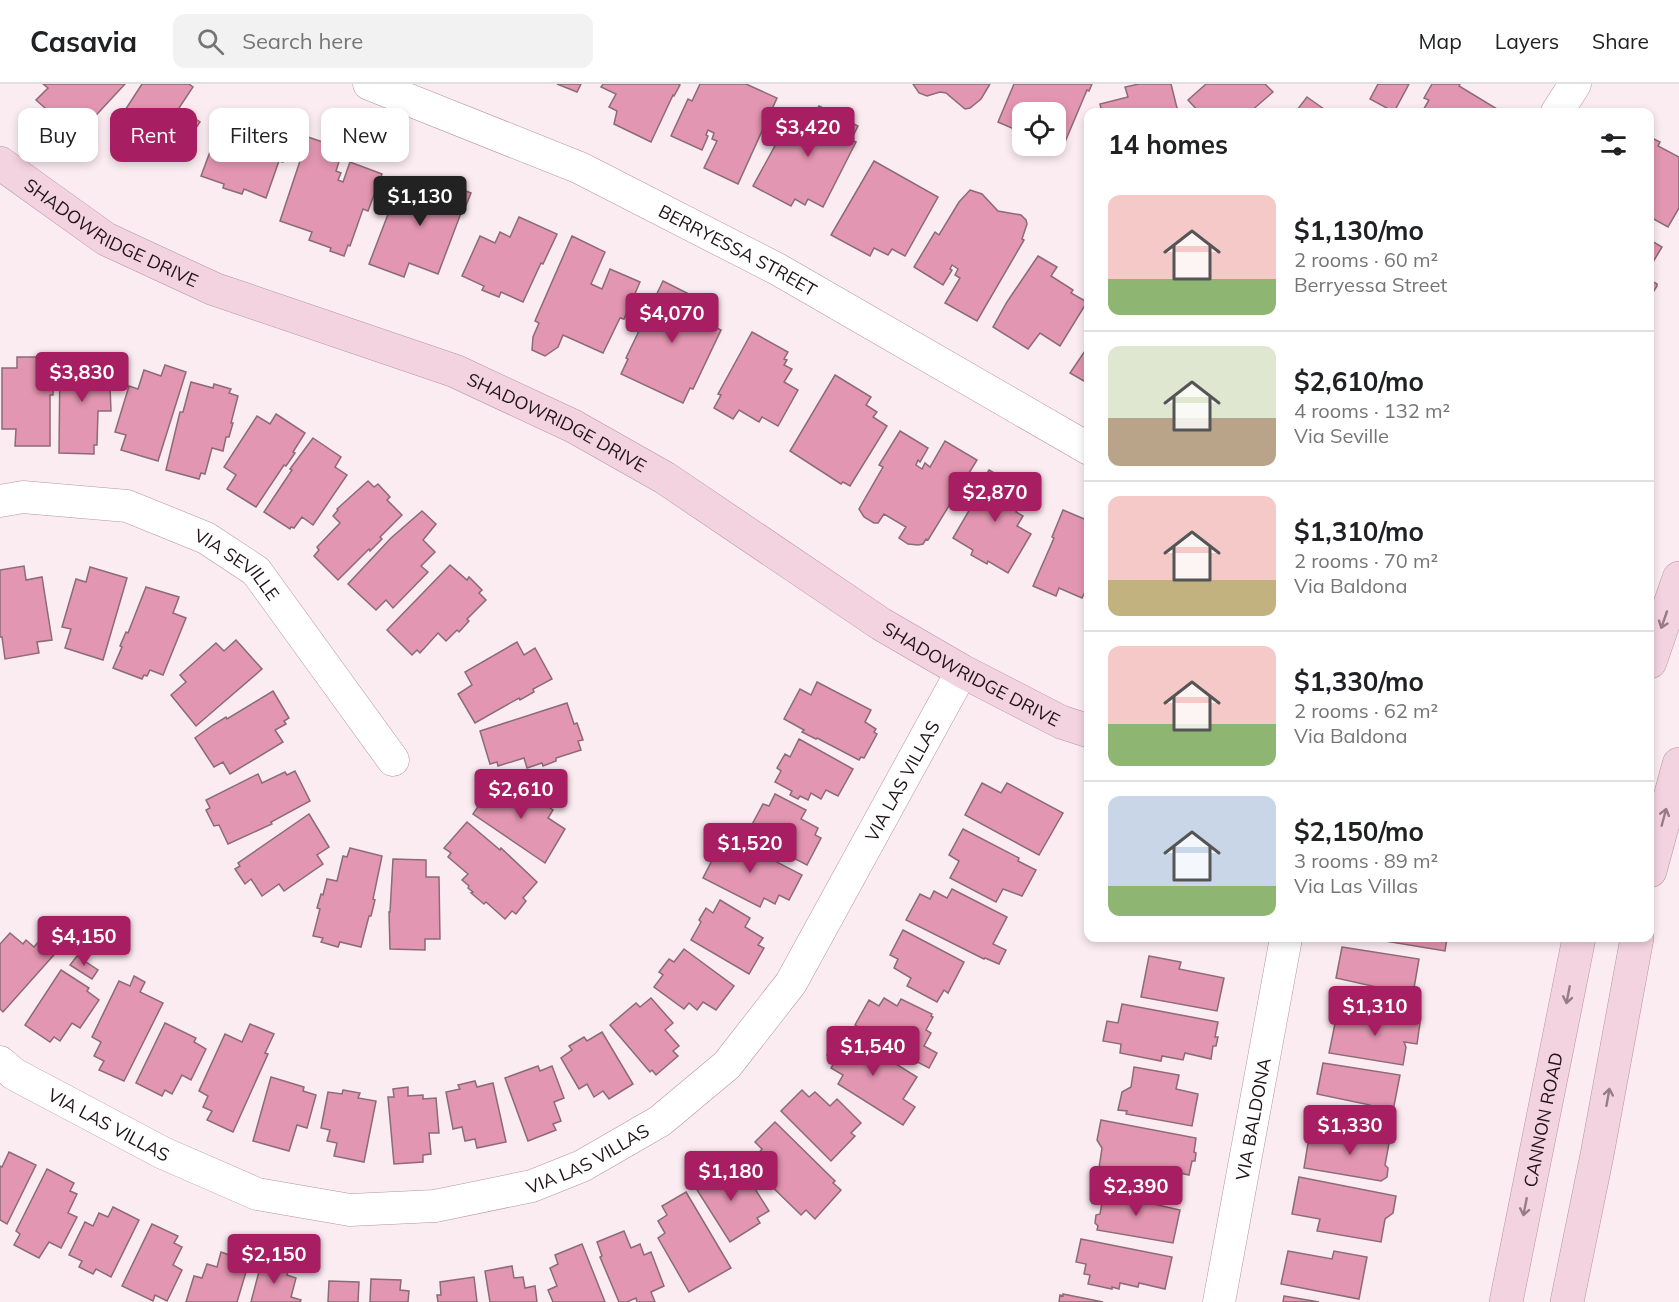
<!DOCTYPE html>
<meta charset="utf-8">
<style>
body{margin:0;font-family:Mulish,sans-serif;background:#f2f2f2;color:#202124;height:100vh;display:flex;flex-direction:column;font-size:22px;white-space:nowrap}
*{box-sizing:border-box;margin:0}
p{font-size:20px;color:#757577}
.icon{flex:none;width:33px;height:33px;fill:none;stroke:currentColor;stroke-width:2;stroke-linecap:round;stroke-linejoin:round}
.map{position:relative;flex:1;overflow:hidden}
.details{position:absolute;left:1084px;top:24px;width:570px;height:834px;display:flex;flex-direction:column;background:#fff;border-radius:12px;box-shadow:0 3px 9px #0003}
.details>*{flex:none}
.banner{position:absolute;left:18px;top:24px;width:570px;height:54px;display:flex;gap:12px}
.fabs{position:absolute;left:1012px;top:18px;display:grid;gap:12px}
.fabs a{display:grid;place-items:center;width:54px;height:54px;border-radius:12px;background:#fff;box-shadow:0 3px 9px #0003;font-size:30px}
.price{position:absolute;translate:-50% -51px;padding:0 14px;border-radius:6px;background:#a81e62;color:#fff;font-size:20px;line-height:39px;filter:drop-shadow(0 2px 3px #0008)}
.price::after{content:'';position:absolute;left:50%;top:36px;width:18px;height:14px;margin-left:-9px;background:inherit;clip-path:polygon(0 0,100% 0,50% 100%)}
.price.active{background:#222;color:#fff}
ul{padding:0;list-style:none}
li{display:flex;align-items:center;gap:18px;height:150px;padding:0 24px}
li+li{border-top:2px solid #e0e0e0}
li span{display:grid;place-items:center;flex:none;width:168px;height:120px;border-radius:12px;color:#555}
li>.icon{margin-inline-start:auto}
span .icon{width:72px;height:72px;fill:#fffc;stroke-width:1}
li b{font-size:26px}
h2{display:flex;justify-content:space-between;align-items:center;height:72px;padding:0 24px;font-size:26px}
.chip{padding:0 21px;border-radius:12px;background:#fff;box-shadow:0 3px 9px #0003;font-size:21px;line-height:54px}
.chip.active{background:#a81e62;color:#fff}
header{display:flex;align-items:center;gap:36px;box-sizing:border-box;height:84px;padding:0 30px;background:#fff;border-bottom:2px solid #e0e0e0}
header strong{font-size:28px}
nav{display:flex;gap:33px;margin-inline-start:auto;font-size:21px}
.search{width:420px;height:54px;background:#f2f2f2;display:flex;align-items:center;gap:15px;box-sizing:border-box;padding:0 21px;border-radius:12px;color:#757577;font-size:22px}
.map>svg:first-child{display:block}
</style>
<header>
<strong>Casavia</strong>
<div class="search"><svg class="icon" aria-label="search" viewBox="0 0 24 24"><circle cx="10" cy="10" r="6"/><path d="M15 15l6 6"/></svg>Search here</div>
<nav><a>Map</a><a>Layers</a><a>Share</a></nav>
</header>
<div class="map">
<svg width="1679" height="1218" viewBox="0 0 1679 1218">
<rect width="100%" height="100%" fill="#fbecf1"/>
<g fill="#e396b1" stroke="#8b6b75" stroke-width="1.5">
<path d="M43,0H125L87,41L73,28L62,39L36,16L48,4Z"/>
<path d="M142,0H189L193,3L179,24L200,38L175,75L161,66L159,69L138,55L140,52L118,37Z"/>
<path d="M557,0H581L577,8Z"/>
<path d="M603,0H678L680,1L674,12L673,11L651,58L614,40L617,27L609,23L616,10L601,3Z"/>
<path d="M700,0H746L777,14L738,100L704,84L717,57L712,55L714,49L708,46L706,51L708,52L702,66L671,52L688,15L692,17Z"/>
<path d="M913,0H990L981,15L970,24L965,25L946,9L940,8L927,12L919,9Z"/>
<path d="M1014,0H1092L1089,7L1087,6L1062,65L1054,62H1056V28H1023V49L998,38Z"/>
<path d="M1139,0H1171L1178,28H1102L1100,20L1128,13L1125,3Z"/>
<path d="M1206,0H1265L1273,8L1250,28H1199L1188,16Z"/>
<path d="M1378,0H1409L1394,28L1370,15Z"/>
<path d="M1432,0H1460L1459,2L1502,28H1422L1429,16L1424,14Z"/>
<path d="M1307,13L1324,25L1321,28H1300L1297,26Z"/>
<path d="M819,22L858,42L851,56L856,58L823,123L808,115L805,121L795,115L791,122L753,102L794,27L811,35Z"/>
<path d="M244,25L295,43L283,78L279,77L266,114L244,105L242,110L223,104L224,100L201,92L217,49L233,55Z"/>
<path d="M308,53L343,65L336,87L341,89L338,96L343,98L350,78L382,90L368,127L363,125L350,162L348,161L344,172L330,167L331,164L309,156L312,148L280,137Z"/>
<path d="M1650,53L1660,58L1658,62L1679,73V124L1668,143L1650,133Z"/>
<path d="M874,77L938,113L905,172L892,165L888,171L874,164L870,172L831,151Z"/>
<path d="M432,94L471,109L463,129H461L438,190L409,179L404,193L369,180L400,99L414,104L416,98L428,103Z"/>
<path d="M970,106L982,110L998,127L1021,131L1026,136L1027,140L1022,155L1024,156L977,237L945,219L960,194L955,191L958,185L952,181L950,185L952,186L943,201L914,183L935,148L939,151L959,118Z"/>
<path d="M519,133L557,150L543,180L541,179L523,218L501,208L499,213L482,206L484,202L462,192L480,152L495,159L500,148L510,153Z"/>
<path d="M572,152L605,168L591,200L602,205L610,185L640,198L624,235L620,234L603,269L563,251L558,263L545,272L532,266L533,253L539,239L535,237Z"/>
<path d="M1650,156L1662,163L1650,183Z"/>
<path d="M1038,172L1057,183L1051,192L1073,206L1071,209L1087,218L1060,262L1040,249L1028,265L993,243L1007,218Z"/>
<path d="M1650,196L1657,200V202L1650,213Z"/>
<path d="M663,197L703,217L699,226L712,232L709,240L721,246L693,305L690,304L683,319L621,290L628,275L626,274Z"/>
<path d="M752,248L788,268L784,275L787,276L784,281L792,285L784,298L798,306L778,342L762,333L759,338L739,326L733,335L714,324L721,311L718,310Z"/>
<path d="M1089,261V300L1070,289Z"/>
<path d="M82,272L100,273V277H109L111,327H98L97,361H94V370L59,369L60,276L82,277Z"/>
<path d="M17,273H51V296H53V311H50V362H15L16,345H2V284H17Z"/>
<path d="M165,281L186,288L158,377L121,366L126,351L115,348L129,302L138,305L144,286L161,292Z"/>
<path d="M835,291L871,313L866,321L877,328L873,333L887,342L850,402L843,398L841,400L790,367Z"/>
<path d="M191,298L213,304L214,300L231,305L229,309L238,312L231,339H233L229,353H226L223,367L212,364L205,390L201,389L199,395L166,386L180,328H183Z"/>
<path d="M276,330L305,349L293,368L295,369L286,382L284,381L256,423L227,405L236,391L224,383L257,332L270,340Z"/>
<path d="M900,347L928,364L920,378L918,376L916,381L922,385L925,379L930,383L945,357L977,376L928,456L926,455L923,460L918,461L908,460L899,454L906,443L884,430L878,439H874L864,433L859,425L883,383L879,381Z"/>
<path d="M313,354L341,373L335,383L347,391L313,441L302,433L294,444L291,443L290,445L264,428L292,386L290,385Z"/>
<path d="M989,386L1025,407L1021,413L1023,415L1016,428L1023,432L1017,442L1031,450L1008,489L988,477L987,480L971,471L973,466L953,454L974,418L971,416Z"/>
<path d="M368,397L374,403L378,400L390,413L387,416L402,431L380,453L382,455L370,467L369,465L338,496L314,472L319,466L317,463L340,439L333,432L338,426L337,425Z"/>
<path d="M1063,426L1089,437V512L1084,510L1082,514L1059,504L1056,512L1033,502L1054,454L1052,453Z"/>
<path d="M422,427L436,440L423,456L435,468L421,482L428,488L393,524L386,516L376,526L348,500L391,454Z"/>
<path d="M450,481L467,496L469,493L482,506L479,509L486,516L467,535L469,537L459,548L457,546L446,557L438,549L420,569L417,566L412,571L387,546Z"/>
<path d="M24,482L26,496L42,493L52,556L37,558L39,569L5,575L2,553H0V486Z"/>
<path d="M90,483L127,494L103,576L65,564L71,545L62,543L76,495L86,498Z"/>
<path d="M146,503L179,513L173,529L186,534L163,591L150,586L147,592L144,591L142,595L113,584L122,563L120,562L126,548L128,549Z"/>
<path d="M236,556L262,585L196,642L171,611L186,598L180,591L216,559L224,567Z"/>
<path d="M517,558L524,571L535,564L552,595L533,605L534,608L520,616L519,614L475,639L458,610L472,601L465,588Z"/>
<path d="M817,598L871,626L865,638L876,645L874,648L877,650L864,674L861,673L859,676L817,654L816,655L802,648L804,646L784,635L800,605L811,611Z"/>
<path d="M273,607L289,634L284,637L286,640L275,646L283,658L230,690L223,678L214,683L195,654L213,641L226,633L227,635Z"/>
<path d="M567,619L574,640L577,639L583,656L578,657L581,666L556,674V677L543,682L542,679L527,684L524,674L498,682L497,678L490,680L480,647Z"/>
<path d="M799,655L853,685L838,712L826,706L821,715L811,709L808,716L800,712L798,715L790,711L792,707L775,698L781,687L777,684L785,670L790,673Z"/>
<path d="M295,687L310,717L271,738L272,740L228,760L219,741L214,742L206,726L210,724L206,716L258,690L262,699L285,688L287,691Z"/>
<path d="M494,699L507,708L514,699L553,726L548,734L565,745L545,779L473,730Z"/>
<path d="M982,699L1001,709L1007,699L1063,729L1039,771L965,731Z"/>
<path d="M775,710L806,726L801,735L818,744L815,751L821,754L807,781L747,750L763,720L769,722Z"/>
<path d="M309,730L329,763L317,771L323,780L284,807L279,800L262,812L251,795L245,800L235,785L240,782L238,779Z"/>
<path d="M467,738L500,766L501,764L537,798L523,814L526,817L516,830L512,827L505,835L486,818L484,820L471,809L473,808L468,804L469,802L462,796L468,790L448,773L451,769L444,764Z"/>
<path d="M963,745L1019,774L1018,777L1036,786L1022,812L1003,805L996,818L950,794L959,777L949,771Z"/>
<path d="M725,751L802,791L789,816L779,811L775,820L764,814L760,823L703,794Z"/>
<path d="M350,764L382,772L373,815L375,816L371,832H369L361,863L340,858L338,863L321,858L323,854L313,852L320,825L317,824L321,810L323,811L327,795L337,797L343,772L347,773Z"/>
<path d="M393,775L426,776V793H439L440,855H425V866L390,865L389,828H390Z"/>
<path d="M952,805L1007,833L993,860L1006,866L999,880L985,874L984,875L906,836L920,810L930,815L934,807L947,814Z"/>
<path d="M720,816L750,834L745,843L763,854L758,861L764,864L749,890L691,856L701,838L699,836L706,824L713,829Z"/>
<path d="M903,846L964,878L948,909L944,906L937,918L907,902L911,894L894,884L898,875L890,871Z"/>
<path d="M10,849L23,860L26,856L34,863L45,850L60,864L3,928L0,925V860Z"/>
<path d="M1367,854H1447L1445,867Z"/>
<path d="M1342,863L1419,875L1412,916L1379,911L1381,904L1336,894Z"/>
<path d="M684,865L734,902L716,926L703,918L697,926L689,919L684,925L654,903L663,891L659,888L669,875L674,878Z"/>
<path d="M77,872L98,886L92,895L70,881Z"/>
<path d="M1149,872L1181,878L1179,885L1224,894L1217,927L1141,913Z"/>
<path d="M61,886L89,904L87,907L99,916L80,944L72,939L60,957L54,953L50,958L25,941Z"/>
<path d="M134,892L145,898L140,908L163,919L124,997L99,986L104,977L94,972L101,958L92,953L119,897L130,902Z"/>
<path d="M651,914L673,939L665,946L679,962L673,967L678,972L656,991L652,986L650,988L610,941L636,919L640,923Z"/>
<path d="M884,914L897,922L901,915L932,930L931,932L933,933L926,946L931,949L924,962L937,969L929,984L910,974L909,976L864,949L865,947L855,941L869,916L879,922Z"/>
<path d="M1122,920L1218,938L1215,953H1218L1216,962H1213L1211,975L1185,969L1183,976L1162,972L1161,977L1120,969L1121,960L1103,957L1107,937L1118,939Z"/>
<path d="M1360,925L1406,933L1405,937L1420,939L1417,960L1404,958L1406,963L1403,981L1329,969L1336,935L1362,940V937L1358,936Z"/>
<path d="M165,939L196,954L194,958L206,965L191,996L182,991L172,1010L165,1006L162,1012L136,999Z"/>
<path d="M250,940L274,950L265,969L268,970L233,1048L207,1036L212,1027L203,1023L208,1012L199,1007L225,950L242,958Z"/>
<path d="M843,947L917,993L903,1015L915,1023L903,1041L838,1000L843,991L831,984L836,976L827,971Z"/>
<path d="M602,948L633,1000L609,1015L603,1007L594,1013L587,1000L579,1005L561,974L572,966L569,962L584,953L587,957Z"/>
<path d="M1323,979L1400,991L1392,1032L1369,1028L1370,1021L1317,1010Z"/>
<path d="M538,982L540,987L552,982L564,1014L554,1018L561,1037L553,1040L556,1046L528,1057L505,994Z"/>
<path d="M1134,983L1179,991L1176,1005L1198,1010L1192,1042L1126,1030L1127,1027L1118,1026L1122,1008L1131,1003Z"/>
<path d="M271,993L304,1003L303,1007L316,1011L307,1044L297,1041L289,1067L253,1057Z"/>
<path d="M475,997L477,1003L493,999L506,1058L477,1064L475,1055L465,1057L462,1043L453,1045L446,1008L460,1005L458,1001Z"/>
<path d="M408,1003V1012L423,1011V1015L436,1014L439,1049H429L431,1070L423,1071V1078L394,1080L388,1013H394L393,1005Z"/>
<path d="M343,1006L360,1009L358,1014L376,1017L364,1078L334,1072L337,1059L327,1057L330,1046L321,1044L328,1008L342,1010Z"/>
<path d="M802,1006L809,1013L815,1008L830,1022L837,1015L861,1039L851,1049L855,1052L831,1077L781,1027Z"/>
<path d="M1101,1036L1196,1054L1194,1068L1196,1069L1195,1077H1192L1189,1091L1162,1085L1161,1091L1140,1087L1139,1092L1099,1084L1102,1064L1097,1056Z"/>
<path d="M775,1038L835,1097L833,1099L841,1106L815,1135L806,1126L801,1131L757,1088L765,1080L756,1072L762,1065L755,1058Z"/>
<path d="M1346,1046L1390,1054L1385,1081L1388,1084L1387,1093L1381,1097L1304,1084L1309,1053L1339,1058L1340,1052L1344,1053Z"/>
<path d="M9,1068L36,1081L7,1140L0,1136V1082L2,1083Z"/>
<path d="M717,1082L723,1091L730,1086L741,1103L750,1097L769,1127L757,1134L760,1139L730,1158L692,1098Z"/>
<path d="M47,1085L74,1099L70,1107L77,1110L68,1129L77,1133L61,1164L49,1158L39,1174L14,1161L20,1150L16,1147Z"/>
<path d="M1299,1093L1396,1112L1393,1129L1385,1135L1381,1158L1317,1147L1320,1135L1292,1130Z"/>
<path d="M1105,1103L1138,1109L1136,1116L1180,1126L1173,1159L1097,1146L1098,1142L1095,1139L1096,1131L1100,1130Z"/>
<path d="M686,1108L731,1184L689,1208L658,1154L665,1149L658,1137L667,1131L662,1122Z"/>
<path d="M113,1123L139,1136L111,1193L96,1185L93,1190L79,1183L82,1177L69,1171L85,1138L93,1142L99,1129L108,1133Z"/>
<path d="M152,1140L178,1152L174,1159L182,1163L173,1181L182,1186L167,1217L155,1211L153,1217L122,1202Z"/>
<path d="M624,1147L631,1164L640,1160L644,1171L651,1168L664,1202L651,1208L655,1218H637L636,1214L627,1218H619L600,1173L602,1172L597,1158Z"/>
<path d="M1081,1155L1172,1173L1165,1205L1139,1199L1138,1203L1120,1199L1119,1205L1112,1203V1205L1088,1200L1090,1191L1084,1190L1086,1180L1076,1178Z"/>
<path d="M582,1160L605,1218H553L548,1206L557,1202L550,1184L558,1180L555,1171Z"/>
<path d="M1288,1167L1332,1175L1334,1167L1367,1173L1359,1215L1281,1200Z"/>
<path d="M221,1168L249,1178L237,1218H186L194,1192L202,1194L207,1180L217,1183Z"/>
<path d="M262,1176L289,1184L287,1191L296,1194L291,1213L301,1216L300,1218H251Z"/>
<path d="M512,1182L514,1194L523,1193L525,1204L535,1202L537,1218H490L485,1187Z"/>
<path d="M474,1193L477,1218H438L437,1211H441L440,1198Z"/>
<path d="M371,1195L401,1196L400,1206L409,1207L408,1218H370Z"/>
<path d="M329,1197L359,1198L358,1218H328Z"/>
<path d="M1063,1210L1103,1218H1059L1060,1211L1063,1212Z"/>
<path d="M1284,1212L1319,1218H1283Z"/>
</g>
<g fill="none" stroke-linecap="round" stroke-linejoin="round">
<g stroke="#b6949f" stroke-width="33">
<g id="street">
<path id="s1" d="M369,0L580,84L779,186L1089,365"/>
<path d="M1557,28L1575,0"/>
<path id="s2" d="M0,417L23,413L127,422L206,454L256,487L393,676"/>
<path id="s3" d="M0,978L14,990L163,1069L257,1110L350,1126L435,1122L532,1102L582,1082L660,1037L727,981L791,899L962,587"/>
<path id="s4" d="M1219,1218L1286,854"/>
</g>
</g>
<g stroke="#b6949f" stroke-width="34">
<g id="secondary">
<path id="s5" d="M0,79L106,155L214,205L455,287L573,342L665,394L881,540L962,587L1061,638L1089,647"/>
<path d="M1650,578L1679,494"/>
<path d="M1650,787L1679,680"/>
<path id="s6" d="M1506,1218L1579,854"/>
<path d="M1567,1218L1597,1071L1637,854"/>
</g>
</g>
<use href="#street" stroke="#fff" stroke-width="32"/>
<use href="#secondary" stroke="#f4d3e0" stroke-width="33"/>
</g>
<defs><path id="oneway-shaft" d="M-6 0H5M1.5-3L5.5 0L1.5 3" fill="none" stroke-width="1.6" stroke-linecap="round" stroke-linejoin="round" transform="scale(1.5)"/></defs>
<g stroke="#957d86">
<use href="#oneway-shaft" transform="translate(1664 536) rotate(109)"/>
<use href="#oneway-shaft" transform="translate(1664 733) rotate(-75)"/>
<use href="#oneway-shaft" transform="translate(1568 911) rotate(101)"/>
<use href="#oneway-shaft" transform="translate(1608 1013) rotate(-80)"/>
<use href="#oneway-shaft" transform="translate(1525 1123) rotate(101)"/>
</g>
<g text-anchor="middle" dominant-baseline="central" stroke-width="5" stroke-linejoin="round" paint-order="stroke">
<g font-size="18" fill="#201418" stroke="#fff">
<text stroke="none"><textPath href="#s5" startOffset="132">SHADOWRIDGE DRIVE</textPath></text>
<text stroke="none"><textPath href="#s1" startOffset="405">BERRYESSA STREET</textPath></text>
<text stroke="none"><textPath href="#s5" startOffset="618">SHADOWRIDGE DRIVE</textPath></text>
<text stroke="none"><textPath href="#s2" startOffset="254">VIA SEVILLE</textPath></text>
<text stroke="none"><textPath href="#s5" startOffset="1104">SHADOWRIDGE DRIVE</textPath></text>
<text stroke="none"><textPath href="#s3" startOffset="1134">VIA LAS VILLAS</textPath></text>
<text stroke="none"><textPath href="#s4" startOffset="186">VIA BALDONA</textPath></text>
<text stroke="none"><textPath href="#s6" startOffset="186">CANNON ROAD</textPath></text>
<text stroke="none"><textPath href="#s3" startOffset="126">VIA LAS VILLAS</textPath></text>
<text stroke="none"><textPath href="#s3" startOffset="630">VIA LAS VILLAS</textPath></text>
</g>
</g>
</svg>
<div class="fabs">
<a><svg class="icon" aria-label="locate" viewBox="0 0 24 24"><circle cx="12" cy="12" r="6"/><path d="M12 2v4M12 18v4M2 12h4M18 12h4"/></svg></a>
</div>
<b class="price" style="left:808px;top:74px">$3,420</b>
<b class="price active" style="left:420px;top:143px">$1,130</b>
<b class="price" style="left:672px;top:260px">$4,070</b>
<b class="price" style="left:82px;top:319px">$3,830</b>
<b class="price" style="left:995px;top:439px">$2,870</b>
<b class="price" style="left:521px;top:736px">$2,610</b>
<b class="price" style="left:750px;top:790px">$1,520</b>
<b class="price" style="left:84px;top:883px">$4,150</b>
<b class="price" style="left:1375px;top:953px">$1,310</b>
<b class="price" style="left:873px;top:993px">$1,540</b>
<b class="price" style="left:1350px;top:1072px">$1,330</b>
<b class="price" style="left:731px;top:1118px">$1,180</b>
<b class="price" style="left:1136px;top:1133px">$2,390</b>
<b class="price" style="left:274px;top:1201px">$2,150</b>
<div class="banner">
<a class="chip">Buy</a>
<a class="chip active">Rent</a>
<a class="chip">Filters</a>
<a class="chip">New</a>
</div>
<section class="details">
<h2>14 homes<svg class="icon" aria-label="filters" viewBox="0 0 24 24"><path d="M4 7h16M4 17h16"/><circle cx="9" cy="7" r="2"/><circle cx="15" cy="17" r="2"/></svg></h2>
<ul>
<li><span style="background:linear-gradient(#f6c9c9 70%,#8fb573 0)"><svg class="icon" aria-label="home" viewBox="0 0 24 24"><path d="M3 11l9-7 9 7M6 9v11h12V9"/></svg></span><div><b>$1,130/mo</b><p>2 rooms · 60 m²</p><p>Berryessa Street</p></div></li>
<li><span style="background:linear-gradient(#dfe7d0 60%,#b9a48a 0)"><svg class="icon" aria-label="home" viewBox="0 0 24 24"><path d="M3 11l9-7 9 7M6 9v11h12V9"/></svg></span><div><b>$2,610/mo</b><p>4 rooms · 132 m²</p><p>Via Seville</p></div></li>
<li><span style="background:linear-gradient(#f6c9c9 70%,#c2b280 0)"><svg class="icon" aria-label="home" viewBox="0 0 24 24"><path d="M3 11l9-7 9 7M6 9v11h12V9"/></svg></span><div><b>$1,310/mo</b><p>2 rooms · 70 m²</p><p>Via Baldona</p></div></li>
<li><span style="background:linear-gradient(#f6c9c9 65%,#8fb573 0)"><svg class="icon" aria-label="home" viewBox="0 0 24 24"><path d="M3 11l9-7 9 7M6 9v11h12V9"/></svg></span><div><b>$1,330/mo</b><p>2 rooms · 62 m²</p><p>Via Baldona</p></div></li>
<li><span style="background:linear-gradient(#c9d6e8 75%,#8fb573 0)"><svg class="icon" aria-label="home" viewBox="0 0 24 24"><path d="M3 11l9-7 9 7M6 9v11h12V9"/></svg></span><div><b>$2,150/mo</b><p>3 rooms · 89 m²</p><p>Via Las Villas</p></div></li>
</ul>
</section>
</div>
